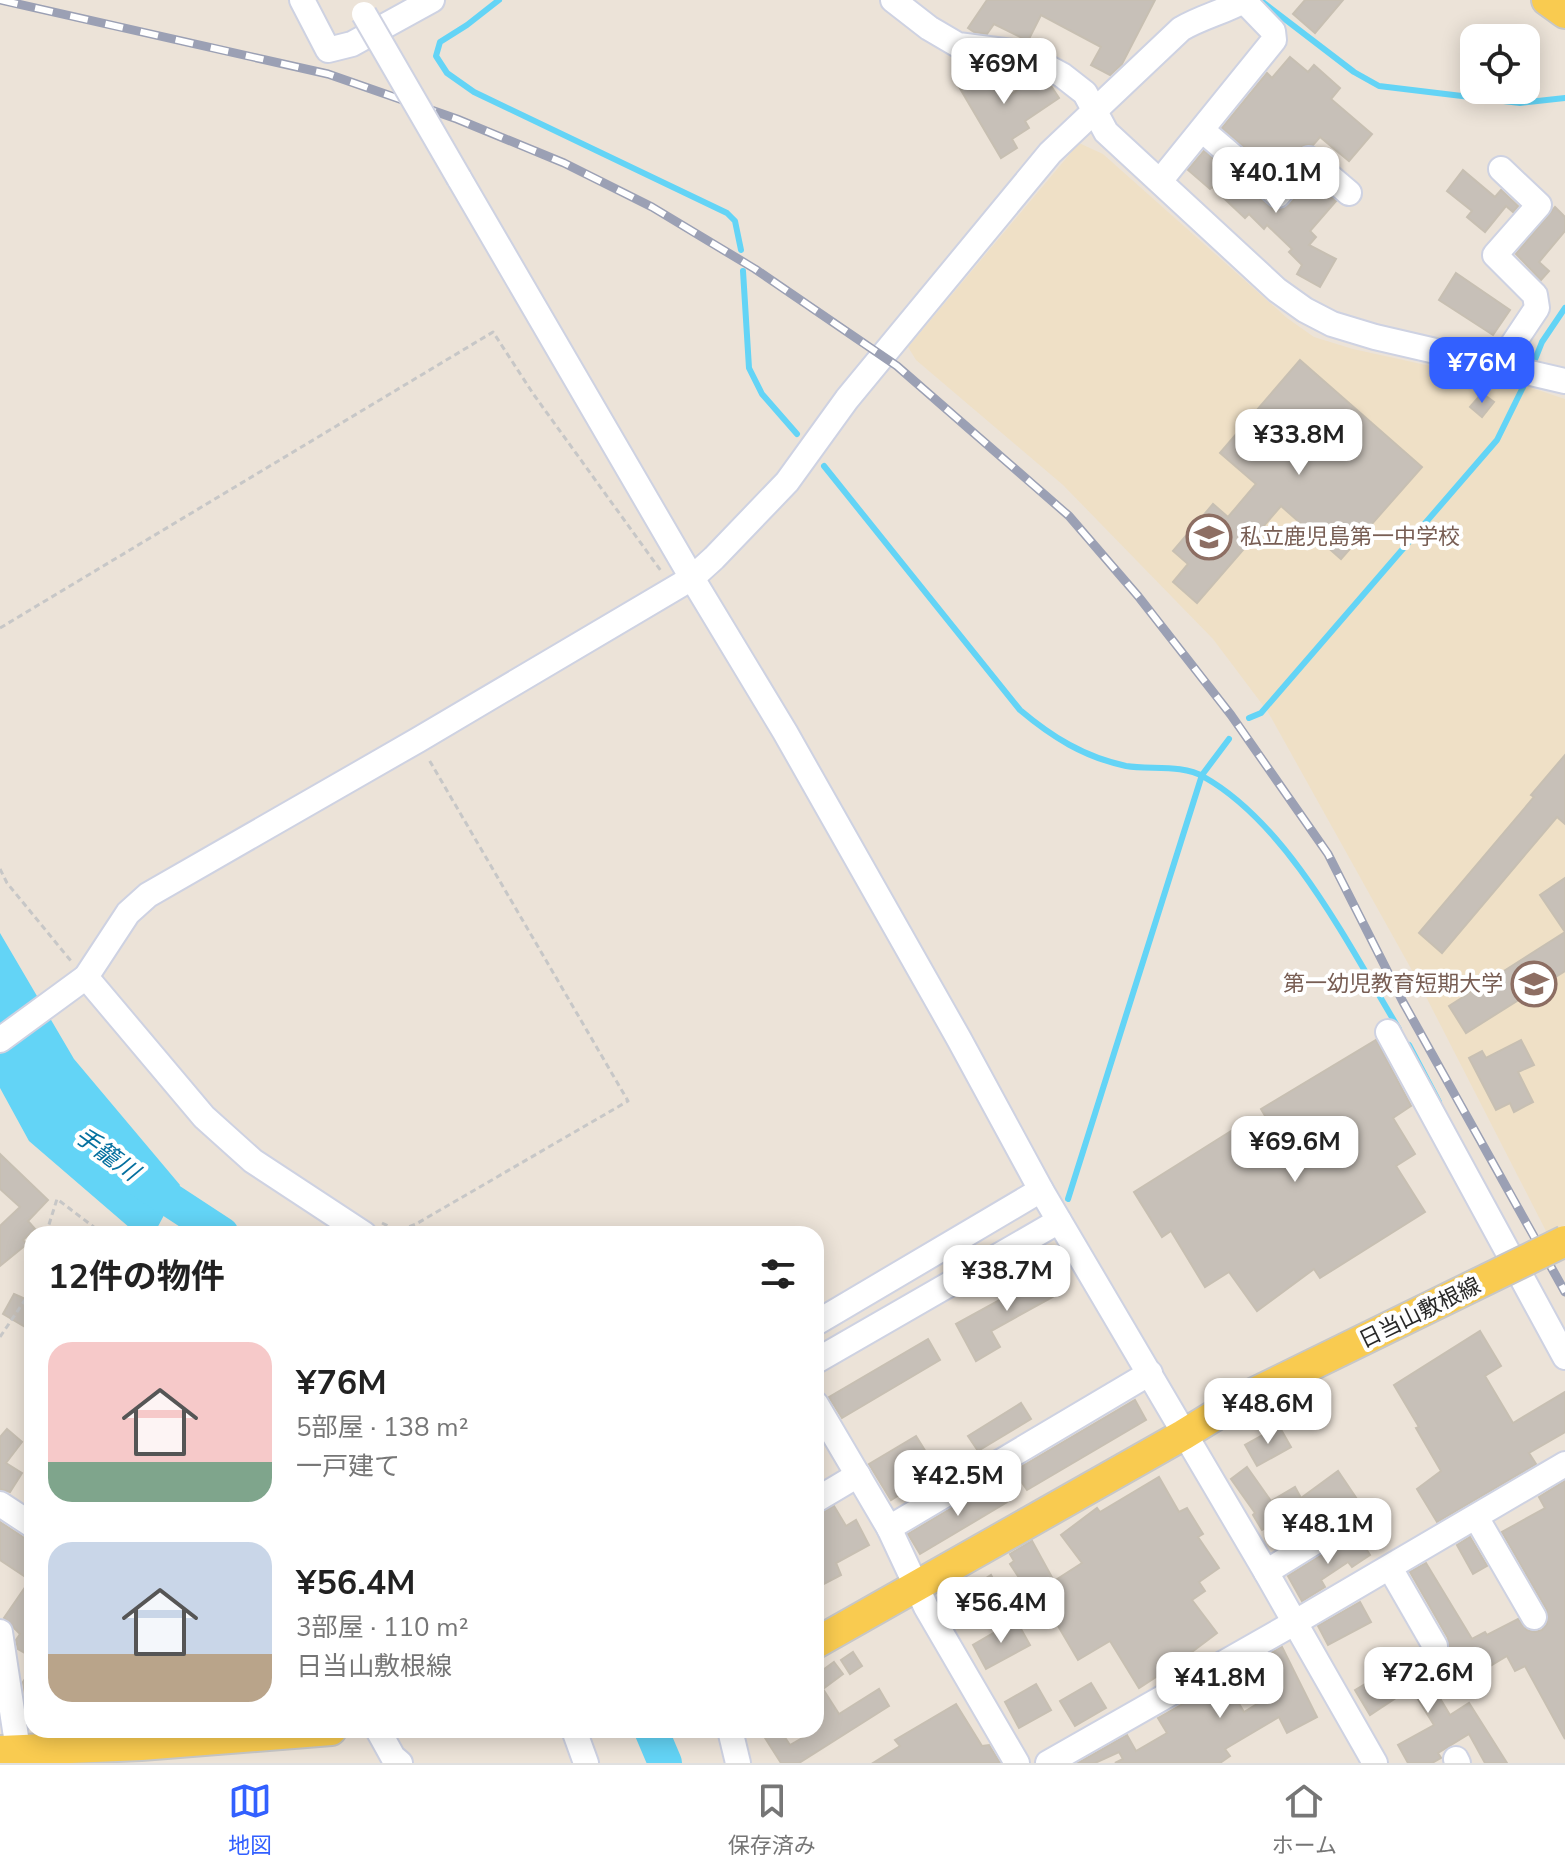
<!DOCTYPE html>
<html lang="ja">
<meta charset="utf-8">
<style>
body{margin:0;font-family:"Nunito Sans","Noto Sans JP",sans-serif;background:#f2f2f2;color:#222;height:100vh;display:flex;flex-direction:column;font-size:30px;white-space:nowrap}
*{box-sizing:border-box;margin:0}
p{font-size:26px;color:#767676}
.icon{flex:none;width:44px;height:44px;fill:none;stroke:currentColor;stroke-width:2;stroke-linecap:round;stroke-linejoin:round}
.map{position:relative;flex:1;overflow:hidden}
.details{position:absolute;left:24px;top:1226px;width:800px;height:512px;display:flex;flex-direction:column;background:#fff;border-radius:24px;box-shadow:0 4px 20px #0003}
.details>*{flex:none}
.fabs{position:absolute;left:1460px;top:24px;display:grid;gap:16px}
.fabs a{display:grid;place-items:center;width:80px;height:80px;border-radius:16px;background:#fff;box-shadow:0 4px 20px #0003;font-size:40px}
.price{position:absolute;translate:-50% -68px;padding:0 18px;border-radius:16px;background:#fff;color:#222;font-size:26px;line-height:52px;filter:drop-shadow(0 2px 4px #0008)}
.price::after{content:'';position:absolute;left:50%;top:48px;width:24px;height:18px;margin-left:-12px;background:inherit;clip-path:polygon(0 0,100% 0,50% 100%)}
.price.current{background:#3260ff;color:#fff}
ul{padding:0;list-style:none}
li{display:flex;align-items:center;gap:24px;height:200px;padding:0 24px}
li span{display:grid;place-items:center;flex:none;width:224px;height:160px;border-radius:24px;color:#555}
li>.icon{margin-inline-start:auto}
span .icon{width:96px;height:96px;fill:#fffc;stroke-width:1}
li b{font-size:34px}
h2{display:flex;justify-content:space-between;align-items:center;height:96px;padding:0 24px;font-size:34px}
.menu{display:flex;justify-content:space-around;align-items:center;height:112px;border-top:2px solid #e0e0e0;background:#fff;font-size:22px;color:#767676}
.menu a{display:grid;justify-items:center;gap:4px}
.menu .current{color:#3260ff}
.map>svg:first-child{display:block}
</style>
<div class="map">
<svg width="1565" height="1763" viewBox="0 0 1565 1763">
<rect width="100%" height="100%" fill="#ece3d8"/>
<path fill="#efe0c6" d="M1079,143L1103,154L1287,318L1314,337L1353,349L1535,389L1565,399V1225L1548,1235L1419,983L1268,712L1213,639L1063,485L916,360L908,347Z"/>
<path fill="#63d4f6" d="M0,933L74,1059L180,1185L154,1234H137L29,1141L0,1088Z"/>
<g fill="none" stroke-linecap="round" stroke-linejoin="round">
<g stroke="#63d4f6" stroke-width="6">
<path d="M499,0L467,25L440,42L436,56L447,73L474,92L727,213L735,221L741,250"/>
<path d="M1260,0L1354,72L1379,86L1520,103L1565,98"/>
<path d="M743,271L749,368L762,394L797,434"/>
<path d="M1532,367L1542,342L1565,308"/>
<path d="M824,466L1020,710C1052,737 1084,757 1126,766C1150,770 1182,764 1204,777C1289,825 1349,946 1399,1029"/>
<path d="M1249,718L1261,713L1497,440L1528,377"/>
<path d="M1409,1045L1439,1102"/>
<path d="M1068,1199L1202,775L1229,739"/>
</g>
<g stroke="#63d4f6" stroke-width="34">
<path d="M135,1177L222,1234"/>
<path d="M651,1730L665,1763"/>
</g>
</g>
<g fill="#c7c0b8" stroke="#c7bfb2" stroke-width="2">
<path d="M987,0H1155L1122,64L1110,75L1091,65L1101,47L1041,15L1028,41L994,24L987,34L974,32L968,28Z"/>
<path d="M1305,0H1343L1315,33L1293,14Z"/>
<path d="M1290,57L1308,72L1314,65L1340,88L1331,99L1372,134L1349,161L1320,137L1313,145H1305L1298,149L1276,174L1222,128L1267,73L1272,78Z"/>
<path d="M982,63L1004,99L1036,78L1051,86L1059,98L1025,121L1029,128L1012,139L1017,148L1001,158L955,80Z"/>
<path d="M1204,151L1274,210L1289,205L1311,180L1336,201L1310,231L1316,237L1309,245L1336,259L1320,287L1297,274L1302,265L1289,252L1292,249L1267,225L1264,229L1249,214L1245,218L1212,187L1210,189L1188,170Z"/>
<path d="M1463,170L1495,197L1501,190L1518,206L1513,212L1506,206L1485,232L1467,217L1472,211L1447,191Z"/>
<path d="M1555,207L1565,217V231L1539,262L1549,271L1541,280L1516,254Z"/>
<path d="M1456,273L1510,310L1493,335L1439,300Z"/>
<path d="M1300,360L1422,467L1341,559L1281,506L1197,603L1173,582L1188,564L1173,551L1213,504L1228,517L1256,484L1220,453Z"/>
<path d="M1482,393L1494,402L1482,417L1470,407Z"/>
<path d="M1565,755V824L1557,817L1442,953L1419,933L1534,797L1531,795Z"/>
<path d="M1565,878V971L1466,1033L1449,1006L1565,932L1540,895Z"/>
<path d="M1376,1040L1411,1106L1393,1118L1415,1154L1396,1166L1425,1212L1320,1278L1314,1269L1257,1311L1229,1272L1205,1287L1171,1231L1162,1237L1134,1192L1231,1131L1251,1162L1282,1144L1261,1109Z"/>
<path d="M1521,1040L1534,1065L1518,1072L1533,1102L1514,1112L1510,1103L1496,1110L1469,1058L1482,1051L1486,1058Z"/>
<path d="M0,1154L48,1200L28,1221L35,1229L23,1240L27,1244L0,1266V1226L20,1207L0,1189Z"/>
<path d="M1056,1269L1067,1289L991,1331L1000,1347L976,1361L956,1324Z"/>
<path d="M14,1294L32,1302V1331L3,1314Z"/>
<path d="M1480,1331L1501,1366L1485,1376L1513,1423L1565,1392V1432L1529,1453L1536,1464L1437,1522L1417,1489L1441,1471L1416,1428L1419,1427L1394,1385Z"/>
<path d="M928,1339L940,1360L842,1418L829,1397Z"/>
<path d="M1135,1400L1146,1420L1027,1490L1014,1471Z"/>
<path d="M1021,1403L1031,1419L978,1451L968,1436Z"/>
<path d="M1279,1426L1291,1447L1257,1466L1245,1445Z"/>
<path d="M7,1429L22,1442L6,1463L22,1473L10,1492L0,1489V1437Z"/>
<path d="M916,1436L929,1457L912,1467L921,1481L891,1500L869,1464Z"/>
<path d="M1247,1467L1271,1501L1295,1487L1301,1498L1338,1471L1359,1502L1351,1508L1339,1509L1299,1534L1294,1526L1282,1533L1276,1522L1262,1530L1253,1515L1255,1513L1231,1479Z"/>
<path d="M1159,1477L1179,1512L1187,1508L1203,1534L1198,1537L1219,1568L1199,1582L1205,1591L1192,1600L1217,1633L1176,1664L1139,1688L1110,1641L1078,1660L1054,1619L1049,1623L1010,1564L1014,1561L1010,1554L1032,1541L1054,1581L1082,1563L1061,1535L1097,1508L1100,1512Z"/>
<path d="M997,1481L1009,1501L920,1554L908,1534Z"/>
<path d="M1565,1481V1739L1525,1666L1515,1671L1507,1656L1465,1681L1449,1653L1448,1638L1410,1572L1426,1563L1472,1639L1485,1632L1487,1635L1518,1619L1527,1630L1535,1632L1542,1630L1547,1624V1610L1502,1532L1545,1508L1539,1497Z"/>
<path d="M834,1506L846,1526L856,1520L869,1545L836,1563L841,1575L816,1588V1515Z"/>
<path d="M0,1522L32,1543V1657L18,1649L16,1640L20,1634L4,1618L30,1580L0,1560Z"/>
<path d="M1356,1533L1370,1555L1352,1567L1348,1562L1321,1580L1325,1587L1302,1601L1288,1576Z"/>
<path d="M1470,1537L1487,1566L1473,1574L1457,1545Z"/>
<path d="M991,1575L1002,1596L954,1626L940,1601L967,1585L969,1589Z"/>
<path d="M1360,1602L1371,1622L1328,1645L1318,1626Z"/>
<path d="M1016,1620L1030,1645L986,1669L973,1645Z"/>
<path d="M1282,1647L1317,1717L1287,1733L1279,1717L1225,1749L1230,1756L1220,1763H1115L1123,1759L1119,1752L1095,1763H1078L1127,1735L1136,1751L1167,1733L1158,1718L1225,1680L1244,1712L1273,1694L1255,1662Z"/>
<path d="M853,1652L862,1666L850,1674L841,1660Z"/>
<path d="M1414,1655L1450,1715L1469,1703L1507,1763H1485L1469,1734L1438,1753L1441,1758L1432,1763H1408L1398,1745L1434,1725L1411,1688L1370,1715L1355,1690Z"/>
<path d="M834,1662L843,1674L823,1689L839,1714L879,1689L889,1706L799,1763H781L760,1730H780L790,1745L816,1730V1675Z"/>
<path d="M32,1668V1710L27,1706L23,1682Z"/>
<path d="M1091,1683L1106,1708L1075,1726L1060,1701Z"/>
<path d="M1036,1684L1051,1710L1019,1728L1005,1702Z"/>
<path d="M956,1704L982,1746L989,1745L1000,1763H873L900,1746L895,1740Z"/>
</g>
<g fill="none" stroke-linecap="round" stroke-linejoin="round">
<g stroke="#ced2e2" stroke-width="28">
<g id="minor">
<path d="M302,0L328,50L352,44L432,0"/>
<path d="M893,0L929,28L958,45L1012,52L1034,60L1062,75L1085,93L1106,132L1277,290L1305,310L1332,324L1375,337L1565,381"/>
<path d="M1202,130L1278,195L1309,159L1349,193"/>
<path d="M459,178L692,578L785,732L959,1039L1041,1190L1266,1572L1375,1763"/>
<path d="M1160,181L1274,40L1273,31L1244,1"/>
<path d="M1499,365L1537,308L1535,295L1495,255L1539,205L1501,169"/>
<path d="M86,977L204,1117L253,1161L364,1234"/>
<path d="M1388,1032L1565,1357"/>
<path d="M0,1040L86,977L128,913L148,895L418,740L692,578L714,558L787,482L847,399L1050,153L1181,29C1201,17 1224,12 1245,0"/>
<path d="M816,1323L1041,1190"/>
<path d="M816,1361L1059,1221"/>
<path d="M816,1404L889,1528L926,1607L1017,1763"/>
<path d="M816,1500L858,1475"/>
<path d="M0,1504L32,1525"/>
<path d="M1476,1517L1534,1617"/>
<path d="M889,1528L1150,1373"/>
<path d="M1390,1568L1435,1646"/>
<path d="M1266,1572L1347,1522"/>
<path d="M0,1632L20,1763"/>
<path d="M378,1730L393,1757L400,1763"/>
<path d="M574,1730L586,1763"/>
<path d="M730,1730L738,1763"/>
<path d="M1456,1759L1458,1763"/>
<path d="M1048,1763L1294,1623L1565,1464"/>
</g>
</g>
<g stroke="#c7c7c7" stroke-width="34">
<g id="major">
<path d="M1547,0L1565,13"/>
<path d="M816,1643L1183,1435L1240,1400"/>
<path d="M0,1751L141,1745L331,1730"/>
</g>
</g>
<g stroke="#c7c7c7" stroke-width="3" stroke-dasharray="6 4" stroke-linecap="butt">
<path d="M0,628L493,332L534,395L661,571"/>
<path d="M0,869L7,883L71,961"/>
<path d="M382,1223L398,1231L416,1224L628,1101L428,758"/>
<path d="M46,1234L57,1199L103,1234"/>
<path d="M0,1337L27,1297L32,1282"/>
</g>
<use href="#minor" stroke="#fff" stroke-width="24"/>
<use href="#major" stroke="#f9cb50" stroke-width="30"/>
<g stroke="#9ba0b4" stroke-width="9">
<path id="rail" d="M0,0L328,74L457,119L564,163L652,207L755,269L897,366L1069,516L1138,596L1231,715L1328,854L1403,1002L1565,1292"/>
</g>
<use href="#rail" stroke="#fff" stroke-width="6" stroke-dasharray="18" stroke-linecap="butt"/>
<g stroke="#ced2e2" stroke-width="28" stroke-linecap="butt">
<path id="minor-bridge" d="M364,14L459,178"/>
</g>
<g stroke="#c7c7c7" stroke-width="34" stroke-linecap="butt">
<path id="major-bridge" d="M1240,1400L1565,1241"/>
</g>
<use href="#minor-bridge" stroke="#fff" stroke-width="24"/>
<use href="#major-bridge" stroke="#f9cb50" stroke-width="30"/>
</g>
<defs>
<g id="school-ring" transform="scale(2.3)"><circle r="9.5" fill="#fff" stroke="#8d6e63" stroke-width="1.5"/><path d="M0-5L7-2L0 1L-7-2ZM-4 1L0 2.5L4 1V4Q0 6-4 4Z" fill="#8d6e63"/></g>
<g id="university-ring" transform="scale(2.3)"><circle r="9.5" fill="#fff" stroke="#8d6e63" stroke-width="1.5"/><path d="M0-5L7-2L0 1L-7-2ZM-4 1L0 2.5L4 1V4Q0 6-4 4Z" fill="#8d6e63"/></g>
</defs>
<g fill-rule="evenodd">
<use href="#school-ring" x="1209" y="537"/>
<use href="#university-ring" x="1534" y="984"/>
</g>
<g text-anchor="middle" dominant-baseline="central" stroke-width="8" stroke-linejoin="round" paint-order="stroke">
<g font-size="22" fill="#785e54" stroke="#fff" text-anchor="start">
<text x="1240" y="537">私立鹿児島第一中学校</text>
<text x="1503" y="984" text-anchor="end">第一幼児教育短期大学</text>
</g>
<g font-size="22" fill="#282828" stroke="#fff">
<text transform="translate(1420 1313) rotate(-26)">日当山敷根線</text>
</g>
<g font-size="24" font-style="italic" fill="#05709f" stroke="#fff">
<text transform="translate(107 1154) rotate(36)">手籠川</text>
</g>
</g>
</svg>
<div class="fabs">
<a><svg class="icon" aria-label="locate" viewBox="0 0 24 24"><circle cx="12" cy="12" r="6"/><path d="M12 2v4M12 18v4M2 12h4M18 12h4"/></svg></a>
</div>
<b class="price" style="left:1004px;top:106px">¥69M</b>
<b class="price" style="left:1276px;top:215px">¥40.1M</b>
<b class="price current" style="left:1482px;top:405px">¥76M</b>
<b class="price" style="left:1299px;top:477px">¥33.8M</b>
<b class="price" style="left:1295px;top:1184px">¥69.6M</b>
<b class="price" style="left:1007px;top:1313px">¥38.7M</b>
<b class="price" style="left:1268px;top:1446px">¥48.6M</b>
<b class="price" style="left:958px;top:1518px">¥42.5M</b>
<b class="price" style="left:1328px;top:1566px">¥48.1M</b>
<b class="price" style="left:1001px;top:1645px">¥56.4M</b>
<b class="price" style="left:1428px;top:1715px">¥72.6M</b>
<b class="price" style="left:1220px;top:1720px">¥41.8M</b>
<section class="details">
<h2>12件の物件<svg class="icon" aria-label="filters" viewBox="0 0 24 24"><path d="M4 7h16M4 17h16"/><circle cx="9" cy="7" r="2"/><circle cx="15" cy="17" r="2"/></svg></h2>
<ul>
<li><span style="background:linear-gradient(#f6c9c9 75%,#7fa58c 0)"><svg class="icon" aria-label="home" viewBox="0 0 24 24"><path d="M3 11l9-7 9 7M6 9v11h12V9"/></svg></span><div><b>¥76M</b><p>5部屋 · 138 m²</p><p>一戸建て</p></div></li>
<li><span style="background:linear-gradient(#c9d6e8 70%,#b9a48a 0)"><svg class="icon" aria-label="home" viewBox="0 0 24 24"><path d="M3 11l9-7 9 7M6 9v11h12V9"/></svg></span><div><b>¥56.4M</b><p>3部屋 · 110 m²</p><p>日当山敷根線</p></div></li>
</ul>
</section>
</div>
<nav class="menu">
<a class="current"><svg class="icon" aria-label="map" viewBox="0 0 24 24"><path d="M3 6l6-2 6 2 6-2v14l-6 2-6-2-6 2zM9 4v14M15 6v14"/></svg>地図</a>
<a><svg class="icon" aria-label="saved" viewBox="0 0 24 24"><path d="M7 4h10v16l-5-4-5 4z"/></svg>保存済み</a>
<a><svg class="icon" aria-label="home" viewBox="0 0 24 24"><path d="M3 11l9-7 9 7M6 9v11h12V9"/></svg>ホーム</a>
</nav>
